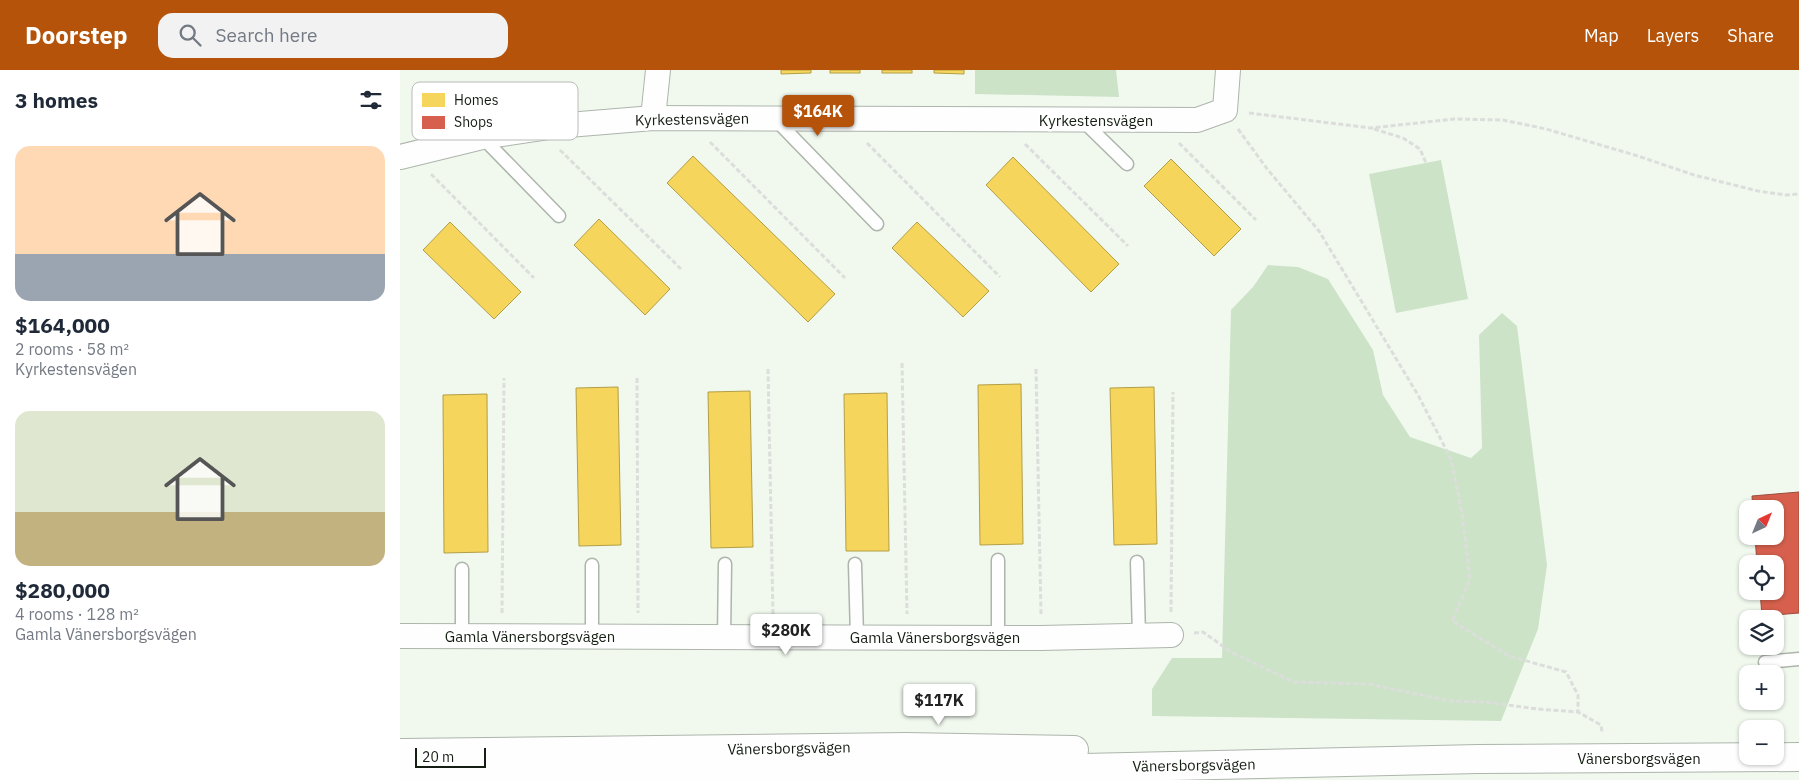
<!DOCTYPE html>
<meta charset="utf-8">
<style>
body{margin:0;font-family:"IBM Plex Sans",sans-serif;background:#f2f2f3;color:#1f2937;height:100vh;display:flex;flex-direction:column;font-size:19px;white-space:nowrap}
*{box-sizing:border-box;margin:0}
p{font-size:16px;color:#747a83}
.icon{flex:none;width:28px;height:28px;fill:none;stroke:currentColor;stroke-width:2;stroke-linecap:round;stroke-linejoin:round}
.map{position:relative;flex:1;overflow:hidden}
.side{display:flex;flex-direction:column;background:#fff;width:400px}
.side>*{flex:none}
.needle{width:32px;rotate:43deg}
.controls{position:absolute;left:1339px;top:430px;display:grid;gap:10px}
.controls a{display:grid;place-items:center;width:45px;height:45px;border-radius:10px;background:#fff;box-shadow:0 1px 4px #0004;font-size:25px}
.scale{position:absolute;left:15px;bottom:12px;width:71px;box-sizing:border-box;padding-left:5px;border:2px solid #151e13;border-top:0;font-size:14px;line-height:18px;white-space:nowrap;color:#151e13;-webkit-text-stroke:4px #fff;paint-order:stroke}
.price{position:absolute;translate:-50% -42px;padding:0 11px;border-radius:5px;background:#fff;color:#222;font-size:16px;line-height:32px;filter:drop-shadow(0 1px 2px #0008)}
.price::after{content:'';position:absolute;left:50%;top:30px;width:15px;height:11px;margin-left:-8px;background:inherit;clip-path:polygon(0 0,100% 0,50% 100%)}
.price.on{background:#b45309;color:#fff}
ul{padding:0;list-style:none}
li{display:grid;align-content:center;gap:10px;height:265px;padding:0 15px}
li span{display:grid;place-items:center;height:155px;border-radius:15px;color:#555}
li>.icon{margin-inline-start:auto}
span .icon{width:90px;height:90px;fill:#fffc;stroke-width:1}
li b{font-size:21px}
h2{display:flex;justify-content:space-between;align-items:center;height:60px;padding:0 15px;font-size:21px}
header{display:flex;align-items:center;gap:30px;box-sizing:border-box;height:70px;padding:0 25px;background:#b45309;color:#fff}
header strong{font-size:24px}
nav{display:flex;gap:28px;margin-inline-start:auto;font-size:18px}
.search{width:350px;height:45px;background:#f2f2f3;display:flex;align-items:center;gap:12px;box-sizing:border-box;padding:0 18px;border-radius:15px;color:#747a83;font-size:19px}
main{display:flex;flex:1;min-height:0}
.map>svg:first-child{display:block}
</style>
<header>
<strong>Doorstep</strong>
<div class="search"><svg class="icon" aria-label="search" viewBox="0 0 24 24"><circle cx="10" cy="10" r="6"/><path d="M15 15l6 6"/></svg>Search here</div>
<nav><a>Map</a><a>Layers</a><a>Share</a></nav>
</header>
<main>
<section class="side">
<h2>3 homes<svg class="icon" aria-label="filters" viewBox="0 0 24 24"><path d="M4 7h16M4 17h16"/><circle cx="9" cy="7" r="2"/><circle cx="15" cy="17" r="2"/></svg></h2>
<ul>
<li><span style="background:linear-gradient(#ffd9b3 70%,#9aa5b1 0)"><svg class="icon" aria-label="home" viewBox="0 0 24 24"><path d="M3 11l9-7 9 7M6 9v11h12V9"/></svg></span><div><b>$164,000</b><p>2 rooms · 58 m²</p><p>Kyrkestensvägen</p></div></li>
<li><span style="background:linear-gradient(#dfe7d0 65%,#c2b280 0)"><svg class="icon" aria-label="home" viewBox="0 0 24 24"><path d="M3 11l9-7 9 7M6 9v11h12V9"/></svg></span><div><b>$280,000</b><p>4 rooms · 128 m²</p><p>Gamla Vänersborgsvägen</p></div></li>
</ul>
</section>
<div class="map">
<svg width="1399" height="710" viewBox="0 0 1399 710">
<rect width="100%" height="100%" fill="#f1f9ef"/>
<g fill="#cce3c8">
<path d="M575,0H716L719,27L575,24Z"/>
<path d="M1041,90L1068,229L996,243L969,104Z"/>
<path d="M868,195L898,197L928,209L973,280L983,325L1010,367L1071,388L1082,378L1079,265L1102,243L1117,256L1147,495L1138,559L1101,651L752,646V619L772,588H822L831,240L853,217Z"/>
</g>
<g fill="#f6d55c" stroke="#b29e46">
<path d="M381,0H411V3L381,4Z"/>
<rect x="430" y="0" width="30" height="3"/>
<rect x="482" y="0" width="30" height="3"/>
<path d="M534,0H564V4L534,3Z"/>
<path d="M293,86L435,224L408,252L267,113Z"/>
<path d="M613,87L719,194L691,222L586,115Z"/>
<path d="M771,89L841,159L814,186L744,116Z"/>
<path d="M199,149L270,219L245,245L174,175Z"/>
<path d="M50,152L121,222L94,249L23,180Z"/>
<path d="M517,152L589,221L563,247L492,178Z"/>
<path d="M621,314L623,474L580,475L578,315Z"/>
<path d="M218,317L221,475L179,476L176,318Z"/>
<path d="M754,317L757,474L714,475L710,318Z"/>
<path d="M350,321L353,477L311,478L308,322Z"/>
<path d="M487,323L489,481H446L444,324Z"/>
<path d="M87,324L88,482L44,483L43,325Z"/>
</g>
<path fill="#d6604d" stroke="#9c4c3c" d="M1399,422V543L1362,546L1360,521H1375V494H1357L1355,466H1375V439H1353L1352,426Z"/>
<g fill="none" stroke-linecap="round" stroke-linejoin="round">
<g stroke="#adb5ac" stroke-width="15">
<g id="lane">
<path d="M375,49L477,154"/>
<path d="M681,49L727,94"/>
<path d="M82,67L159,146"/>
<path d="M737,492L739,566"/>
<path d="M455,494L457,567"/>
<path d="M62,499V566"/>
<path d="M192,566V495"/>
<path d="M324,567L325,494"/>
<path d="M598,567V490"/>
<path d="M1365,592L1399,589"/>
</g>
</g>
<g stroke="#adb5ac" stroke-width="26">
<g id="street">
<path d="M253,48L258,0"/>
<path d="M0,87L82,67L156,56L253,48L797,50L825,40L828,0"/>
<path d="M0,566L641,568L771,565"/>
</g>
</g>
<g stroke="#adb5ac" stroke-width="30">
<g id="secondary">
<path d="M0,683L506,677L674,680"/>
<path d="M0,709L508,702L1078,689L1399,687"/>
</g>
</g>
<g stroke="#dcdedb" stroke-width="3" stroke-dasharray="5 2.5" stroke-linecap="butt">
<path d="M849,43L971,58L1054,49L1103,50L1146,59L1238,86L1294,105L1358,121L1386,125L1399,124"/>
<path d="M838,59L868,100L919,161L1018,325L1051,389L1062,443L1070,509L1052,551L1109,586L1166,602L1178,625V642"/>
<path d="M974,59L1003,68L1020,79L1026,93"/>
<path d="M310,72L445,208"/>
<path d="M467,73L600,207"/>
<path d="M779,73L856,150"/>
<path d="M625,74L728,176"/>
<path d="M160,80L281,199"/>
<path d="M31,104L134,208"/>
<path d="M502,293L507,544"/>
<path d="M368,299L373,544"/>
<path d="M636,299L641,544"/>
<path d="M237,308L238,543"/>
<path d="M771,542L773,322"/>
<path d="M102,543L104,308"/>
<path d="M794,563L803,562L831,582L894,612L969,614L1050,631L1086,632L1137,639L1178,642L1201,655L1202,662"/>
</g>
<use href="#lane" stroke="#fdfefd" stroke-width="12"/>
<use href="#street" stroke="#fdfefd" stroke-width="24"/>
<use href="#secondary" stroke="#fdfefd" stroke-width="28"/>
</g>
<g text-anchor="middle" dominant-baseline="central" stroke-width="5" stroke-linejoin="round" paint-order="stroke">
<g font-size="15" fill="#151e13" stroke="#fff">
<text transform="translate(292 49) rotate(-1)">Kyrkestensvägen</text>
<text x="696" y="50">Kyrkestensvägen</text>
<text x="130" y="566">Gamla Vänersborgsvägen</text>
<text x="535" y="567">Gamla Vänersborgsvägen</text>
<text transform="translate(389 678) rotate(-1)">Vänersborgsvägen</text>
<text x="1239" y="688">Vänersborgsvägen</text>
<text transform="translate(794 695) rotate(-1)">Vänersborgsvägen</text>
</g>
</g>
<rect x="12" y="12" width="166" height="58" rx="8" fill="#fff" stroke="#b9bcb8" stroke-width="1"/>
<rect x="22" y="23" width="23" height="14" fill="#f6d55c"/>
<rect x="22" y="46" width="23" height="13" fill="#d6604d"/>
<g font-size="14" fill="#151e13">
<text x="54" y="35">Homes</text>
<text x="54" y="57">Shops</text>
</g>
</svg>
<div class="controls">
<a><svg class="needle" viewBox="-14 -14 28 28"><path d="M0-13l5 13h-10z" fill="#e53935"/><path d="M0 13l5-13h-10z" fill="#747a83"/></svg></a>
<a><svg class="icon" aria-label="locate" viewBox="0 0 24 24"><circle cx="12" cy="12" r="6"/><path d="M12 2v4M12 18v4M2 12h4M18 12h4"/></svg></a>
<a><svg class="icon" aria-label="layers" viewBox="0 0 24 24"><path d="M12 4l9 5-9 5-9-5zM3 14l9 5 9-5"/></svg></a>
<a>+</a>
<a>−</a>
</div>
<div class="scale">20 m</div>
<b class="price on" style="left:418px;top:67px">$164K</b>
<b class="price" style="left:386px;top:586px">$280K</b>
<b class="price" style="left:539px;top:656px">$117K</b>
</div>
</main>
